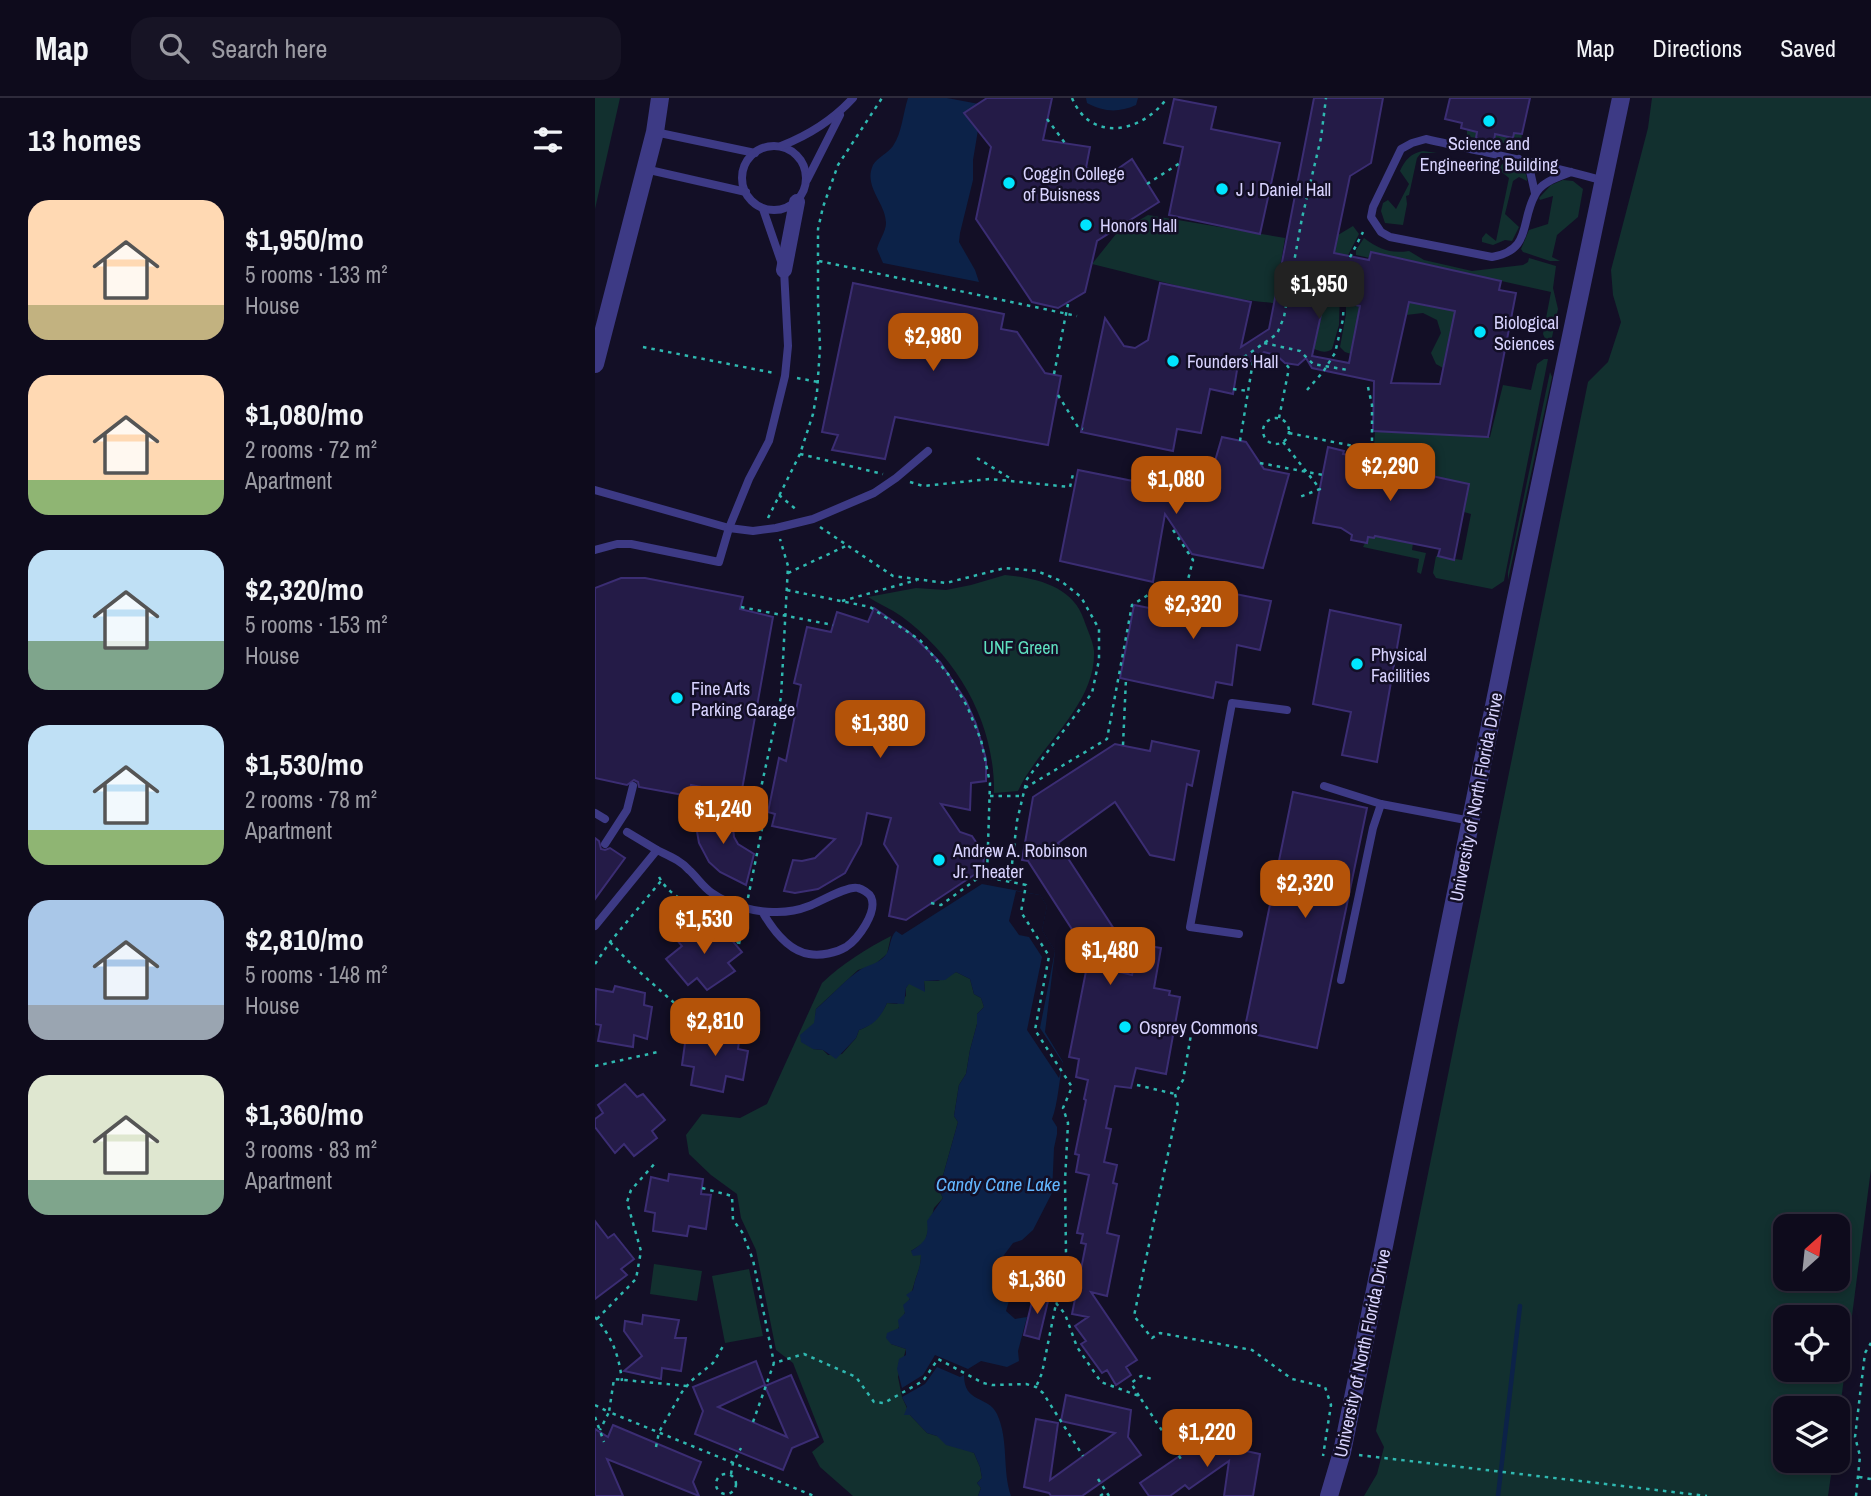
<!DOCTYPE html>
<meta charset="utf-8">
<style>
body{margin:0;font-family:"Archivo Narrow",sans-serif;background:#171425;color:#f1f3f6;height:100vh;display:flex;flex-direction:column;font-size:26px;white-space:nowrap}
*{box-sizing:border-box;margin:0}
p{font-size:23px;color:#9b9ba3}
.icon{flex:none;width:38px;height:38px;fill:none;stroke:currentColor;stroke-width:2;stroke-linecap:round;stroke-linejoin:round}
.map{position:relative;flex:1;overflow:hidden}
.panel{display:flex;flex-direction:column;background:#0e0b1c;width:595px}
.panel>*{flex:none}
.needle{width:46px;rotate:27deg}
.controls{position:absolute;left:1178px;top:1116px;display:grid;gap:14px}
.controls a{display:grid;place-items:center;width:77px;height:77px;border-radius:14px;background:#0e0b1c;box-shadow:0 4px 10px #0003,0 0 0 2px #2e2b3b;font-size:35px}
.price{position:absolute;translate:-50% -60px;padding:0 16px;border-radius:14px;background:#b45309;color:#fff;font-size:23px;line-height:46px;filter:drop-shadow(0 2px 4px #0008)}
.price::after{content:'';position:absolute;left:50%;top:42px;width:21px;height:16px;margin-left:-10px;background:inherit;clip-path:polygon(0 0,100% 0,50% 100%)}
.price.active{background:#222;color:#fff}
ul{padding:0;list-style:none}
li{display:flex;align-items:center;gap:21px;height:175px;padding:0 28px}
li span{display:grid;place-items:center;flex:none;width:196px;height:140px;border-radius:21px;color:#555}
li>.icon{margin-inline-start:auto}
span .icon{width:84px;height:84px;fill:#fffc;stroke-width:1}
li b{font-size:30px}
h2{display:flex;justify-content:space-between;align-items:center;height:84px;padding:0 28px;font-size:30px}
header{display:flex;align-items:center;gap:42px;box-sizing:border-box;height:98px;padding:0 35px;background:#0e0b1c;border-bottom:2px solid #2e2b3b}
header strong{font-size:33px}
nav{display:flex;gap:38px;margin-inline-start:auto;font-size:24px}
.search{width:490px;height:63px;background:#171425;display:flex;align-items:center;gap:18px;box-sizing:border-box;padding:0 24px;border-radius:21px;color:#9b9ba3;font-size:26px}
main{display:flex;flex:1;min-height:0}
.map>svg:first-child{display:block}
</style>
<header>
<strong>Map</strong>
<div class="search"><svg class="icon" aria-label="search" viewBox="0 0 24 24"><circle cx="10" cy="10" r="6"/><path d="M15 15l6 6"/></svg>Search here</div>
<nav><a>Map</a><a>Directions</a><a>Saved</a></nav>
</header>
<main>
<section class="panel">
<h2>13 homes<svg class="icon" aria-label="filters" viewBox="0 0 24 24"><path d="M4 7h16M4 17h16"/><circle cx="9" cy="7" r="2"/><circle cx="15" cy="17" r="2"/></svg></h2>
<ul>
<li><span style="background:linear-gradient(#ffd9b3 75%,#c2b280 0)"><svg class="icon" aria-label="home" viewBox="0 0 24 24"><path d="M3 11l9-7 9 7M6 9v11h12V9"/></svg></span><div><b>$1,950/mo</b><p>5 rooms · 133 m²</p><p>House</p></div></li>
<li><span style="background:linear-gradient(#ffd9b3 75%,#8fb573 0)"><svg class="icon" aria-label="home" viewBox="0 0 24 24"><path d="M3 11l9-7 9 7M6 9v11h12V9"/></svg></span><div><b>$1,080/mo</b><p>2 rooms · 72 m²</p><p>Apartment</p></div></li>
<li><span style="background:linear-gradient(#bfe0f5 65%,#7fa58c 0)"><svg class="icon" aria-label="home" viewBox="0 0 24 24"><path d="M3 11l9-7 9 7M6 9v11h12V9"/></svg></span><div><b>$2,320/mo</b><p>5 rooms · 153 m²</p><p>House</p></div></li>
<li><span style="background:linear-gradient(#bfe0f5 75%,#8fb573 0)"><svg class="icon" aria-label="home" viewBox="0 0 24 24"><path d="M3 11l9-7 9 7M6 9v11h12V9"/></svg></span><div><b>$1,530/mo</b><p>2 rooms · 78 m²</p><p>Apartment</p></div></li>
<li><span style="background:linear-gradient(#a9c7e8 75%,#9aa5b1 0)"><svg class="icon" aria-label="home" viewBox="0 0 24 24"><path d="M3 11l9-7 9 7M6 9v11h12V9"/></svg></span><div><b>$2,810/mo</b><p>5 rooms · 148 m²</p><p>House</p></div></li>
<li><span style="background:linear-gradient(#dfe7d0 75%,#7fa58c 0)"><svg class="icon" aria-label="home" viewBox="0 0 24 24"><path d="M3 11l9-7 9 7M6 9v11h12V9"/></svg></span><div><b>$1,360/mo</b><p>3 rooms · 83 m²</p><p>Apartment</p></div></li>
</ul>
</section>
<div class="map">
<svg width="1276" height="1398" viewBox="0 0 1276 1398">
<rect width="100%" height="100%" fill="#130f26"/>
<g fill="#12302f" fill-rule="evenodd">
<path d="M0,0H25L0,111Z"/>
<path d="M1057,0H1276V1071L1243,1326L1242,1311H1190V1363H1238L1233,1398H769L782,1376L789,1349L781,1333L993,284L1013,264L1026,224L1018,197L1016,172L1053,30ZM1190,1129H1242V1181H1190ZM1190,1220H1242V1272H1190Z"/>
<path d="M872,32L882,34L881,40L898,44L900,36L917,40L919,35L927,36L925,48L903,44L900,50L881,45L879,40L872,38Z"/>
<path d="M828,53L842,55H826L822,60L814,97L811,98L812,106L808,127L790,125L786,113L788,105L793,102L801,111L814,86L805,73C810,62 816,55 828,53Z"/>
<path d="M909,64C921,64 932,70 932,83L924,79L918,83L910,116L924,129L917,143L910,142L898,147L887,144V140L891,135L901,143L914,80L903,71Z"/>
<path d="M968,82L978,83L988,91L983,119L962,137L957,159L965,163H955L928,154L926,151L934,132L953,126L958,98L945,102L944,100L956,87Z"/>
<path d="M553,117L690,140L679,205C616,200 557,180 497,166L521,136Z"/>
<path d="M758,128L764,136L750,163L745,190L744,227L737,251C730,257 719,252 713,246L721,242L743,137Z"/>
<path d="M769,140C784,151 795,156 814,153L829,162L877,173L928,167L933,164L934,160L961,168L958,190L963,211L956,244L951,243L948,236L956,194L777,154L775,160L761,157V152Z"/>
<path d="M753,189L752,194L758,196L756,206L765,208L756,256L750,254L745,249L751,216V192Z"/>
<path d="M814,204L860,213L848,270L841,266L836,255L846,235L842,222L828,215L811,217Z"/>
<path d="M949,261H953L909,483L897,491L841,480L838,475L841,458L867,462L876,416L869,414L874,386L795,369V366L789,365L788,350L779,349L780,333L895,339L908,287L936,292L942,266Z"/>
<path d="M955,274L957,279L913,482V474Z"/>
<path d="M780,438L818,445L817,452L831,455L826,476L822,474L824,461L768,449L773,439L779,440Z"/>
<path d="M410,477C441,480 478,488 489,522C492,531 498,543 499,553C501,608 444,647 423,693L399,695C400,624 362,559 306,518C296,511 284,506 273,499L321,490L351,492L376,487Z"/>
<path d="M296,838L292,856L279,867L263,872L221,911L218,951L228,952L233,957L247,956L261,940L264,932C276,928 287,917 292,905L302,906L311,898V890L314,885L330,893L329,883H343L361,874L375,881L379,896L386,900L389,909L382,916V926L375,952L371,976L364,987L359,1018L363,1024L344,1092L348,1100L339,1110L330,1144L316,1153L326,1156C326,1171 323,1172 320,1183C314,1205 306,1226 296,1246L311,1251L303,1279L307,1299L315,1317L332,1335L342,1338L379,1355L385,1369L387,1380L382,1385L386,1390L383,1398H258L225,1369L217,1354L229,1344L198,1265L181,1252L161,1152L146,1120L142,1096L116,1077L94,1056L91,1037L107,1016L145,1020L172,1006L227,885C247,866 272,850 296,838Z"/>
<path d="M59,1166L107,1173L102,1203L55,1196Z"/>
<path d="M154,1171L168,1238L130,1245L117,1178Z"/>
</g>
<g fill="#0c2248">
<path d="M313,0H352L384,6L383,32L378,62V82L365,135L364,144L380,172L384,184L288,165L282,151C284,142 291,134 291,125C291,105 268,89 278,67C282,60 293,55 298,48C307,35 308,15 313,0Z"/>
<path d="M491,0H543L541,7C523,15 509,14 492,5Z"/>
<path d="M387,786L445,797L452,808L447,832L460,853L450,934L468,964C464,982 463,1005 457,1021L462,1029V1036L459,1050L457,1095L438,1132L427,1142L418,1145L406,1161L407,1173L417,1181L418,1189L411,1213L420,1221L432,1219L423,1253L424,1263L412,1269L386,1263L373,1271L340,1257L328,1277L307,1290L302,1271L304,1261L311,1257V1251L296,1246L291,1240L292,1235L304,1230L303,1222L310,1215L308,1207L315,1201L311,1197L318,1192C320,1179 326,1170 326,1157L318,1158L316,1153C330,1144 334,1140 332,1123L348,1100L344,1092L363,1024L359,1018L364,987L371,976L375,952L382,926V916L389,909L386,900L379,896L375,881L361,874L350,882L329,883L330,894L314,886L311,890L309,906L292,905C286,919 279,927 264,932L261,940L241,961L228,952L218,951L206,944L205,937L219,925L221,911C235,899 247,885 262,874C270,867 282,867 290,858C296,851 294,840 301,833L307,837Z"/>
<path d="M342,1269L365,1279L369,1277C369,1306 393,1297 402,1316C414,1342 407,1373 416,1398H383L386,1390L382,1385L387,1380L385,1369L379,1355L351,1347L342,1338L332,1335L315,1317H309L312,1309L307,1299L330,1286Z"/>
</g>
<path fill="#130f26" d="M421,793L445,797L452,808L447,832L460,853L445,930L468,965L464,980L432,932L447,859L434,839L424,837L414,823Z"/>
<g fill="none" stroke-linecap="round" stroke-linejoin="round">
<path stroke="#0c2248" stroke-width="4.5" d="M903,1398L925,1208"/>
</g>
<g fill="#241b47" stroke="#3b2d73" stroke-width="2" fill-rule="evenodd">
<path d="M392,0H457L448,42L495,49L491,70L514,77L537,61L564,104L502,143L490,194L463,210L437,204L381,121L396,49L369,15Z"/>
<path d="M719,0H788L776,65L755,78L739,155L774,162L776,154L906,183L904,192L921,195L893,339L778,333L779,283L717,270L711,260L703,267L690,265L681,257L669,254L642,272L638,296L615,291L606,335L582,331L578,353L486,334L510,220L529,248L540,250L553,242L565,185L656,204L646,249L674,231ZM732,189L758,196L756,206L765,208L754,265L717,258ZM814,204L860,213L845,286L796,285Z"/>
<path d="M855,0H935L927,36L919,35L918,40L900,36L899,44L881,40L882,34L866,30L867,25L850,21Z"/>
<path d="M579,1L621,9L616,31L685,45L665,136L574,117L588,49L569,45Z"/>
<path d="M258,185L409,216L406,231L422,234L450,275L466,278L453,347L300,319L290,361L237,352L243,337L227,334Z"/>
<path d="M627,339L651,344L669,371L694,376L668,470L597,456L570,416L558,484L465,463L483,372L588,393L590,383L613,387Z"/>
<path d="M733,349L749,353L748,356L773,361L774,355L790,359L789,365L795,366V369L874,386L859,462L843,458L845,451L780,438L779,440L773,439L772,445L756,442L757,437L746,430L718,425Z"/>
<path d="M26,480H50L148,499L145,511L178,519L146,697L96,687L94,698L44,689L43,684L39,682L32,687L0,680V490Z"/>
<path d="M595,487L676,503L665,552L642,547L637,587L621,584L618,600L525,580L539,507L569,513L582,505L591,506Z"/>
<path d="M279,510L314,534L345,564L371,603L381,626L391,661V683L376,685L375,712L346,706L365,734L377,738L389,756L388,771L311,822L294,818L303,768L289,746L296,720L272,715L266,746L250,775L223,791L200,795L189,793L198,762L207,763L220,760L240,741L177,728L180,716L173,714L184,660L191,663L206,587L199,585L212,529L236,534L242,514L273,524Z"/>
<path d="M735,512L806,527L782,664L747,657L756,614L718,606Z"/>
<path d="M557,643L604,653L597,688L592,686L579,762L555,757L520,704L463,745L519,831L509,870L537,877L544,846L566,850L559,890L575,893L574,897L585,899L571,976L541,970L536,990L520,988L511,1030L516,1031L509,1064L522,1067L518,1085L522,1086L512,1135L524,1138L512,1198L496,1194L542,1262L531,1269L536,1277L521,1287L512,1272L507,1275L486,1246L491,1243L480,1228L493,1219L477,1216L491,1146L486,1145L488,1136L482,1135L494,1077L481,1074L484,1057L480,1056L491,1002L489,1001L493,982L481,979L484,961L474,959L494,858L488,857L489,850L433,763L427,762L438,699L520,646L555,653Z"/>
<path d="M698,694L772,710L722,950L649,934Z"/>
<path d="M102,713L137,720L139,739L143,746L159,756L151,787L125,774L114,764L104,745L101,728Z"/>
<path d="M0,740L4,743L6,751L10,752L15,750L30,760L0,801Z"/>
<path d="M103,823L114,836L125,828L147,854L133,865L140,873L112,892L102,880L93,887L71,861L87,848L81,841Z"/>
<path d="M20,888L50,895L49,907L57,909L52,941L39,937L38,949L3,943L6,927L0,926L1,891L18,894Z"/>
<path d="M110,927L145,936L143,951L153,953L148,982L131,978L128,994L96,987L99,969L87,967L91,938L108,941Z"/>
<path d="M30,986L42,999L48,996L70,1022L57,1033L62,1040L39,1058L29,1046L20,1055L0,1029V1021L8,1015L3,1007Z"/>
<path d="M74,1076L108,1081L106,1096L116,1097L111,1131L94,1128L92,1138L58,1133L60,1115L50,1113L56,1079L73,1083Z"/>
<path d="M0,1123L13,1140L19,1136L39,1161L26,1171L32,1177L0,1201Z"/>
<path d="M439,1195L454,1199L444,1241L429,1237Z"/>
<path d="M48,1217L84,1222L80,1240H91L86,1273L67,1270L66,1281L29,1273L47,1258L29,1233L30,1223L47,1226Z"/>
<path d="M161,1263L170,1287L123,1309L192,1339L170,1288L196,1277L223,1339L197,1350L188,1372L100,1336L108,1313L98,1289Z"/>
<path d="M471,1297L536,1312L533,1339L546,1357L487,1398H456L454,1395L429,1389L441,1321L463,1325L455,1382L520,1335L466,1323Z"/>
<path d="M18,1327L106,1364L98,1384L104,1398L12,1361L28,1398H0V1331L13,1339Z"/>
<path d="M624,1331L637,1350L665,1356L658,1398H629L634,1363L594,1391L590,1387L575,1398H554L545,1385Z"/>
</g>
<g fill="none" stroke-linecap="round" stroke-linejoin="round">
<g stroke="#2fb8b0" stroke-width="2.5" stroke-dasharray="3.5 5" stroke-linecap="butt">
<path d="M477,0C496,46 548,34 572,0"/>
<path d="M452,21L470,45"/>
<path d="M552,86L585,65"/>
<path d="M224,163L482,218"/>
<path d="M48,249L179,275"/>
<path d="M642,264L682,236L689,219L707,120L726,40L731,0"/>
<path d="M202,280L223,284"/>
<path d="M773,289L777,307V351"/>
<path d="M638,291L653,293"/>
<path d="M712,292L728,274L740,255L748,221L750,169L768,134"/>
<path d="M463,297L483,329L488,331"/>
<path d="M684,320L694,270L690,265"/>
<circle cx="681" cy="333" r="13"/>
<path d="M694,335L783,353L782,357"/>
<path d="M645,343L660,251"/>
<path d="M688,344L725,391L702,400"/>
<path d="M205,356L288,376"/>
<path d="M382,360L418,382"/>
<path d="M315,384L328,388L395,381L475,389L478,376"/>
<path d="M184,397L203,413"/>
<path d="M173,420L205,356L218,316L222,294L225,250L223,205V131L228,109L243,67L287,0"/>
<path d="M225,429L298,478L351,485L410,470L442,473L466,483L486,499L504,531V562L497,595L432,681L422,723L415,783"/>
<path d="M578,432L598,462L587,505"/>
<path d="M193,475L253,447"/>
<path d="M192,492L275,509L325,542L353,576L372,608L386,642L395,685L392,778"/>
<path d="M247,503L322,482"/>
<path d="M528,647L531,581"/>
<path d="M430,690L512,641L537,507L561,492"/>
<path d="M395,698H426"/>
<path d="M64,779C77,802 96,804 117,818C129,826 136,835 144,846"/>
<path d="M153,800L167,731L148,728L151,718L164,699L186,599L193,468L185,441"/>
<path d="M336,805L346,807L386,778L431,787L426,814L454,858L440,932L477,989L468,1010L473,1025L470,1083L471,1156L447,1275L441,1289"/>
<path d="M15,844L39,869L95,919"/>
<path d="M144,846L149,821"/>
<path d="M0,866L15,844L66,783"/>
<path d="M597,931L588,982L580,996L583,1008L539,1218L557,1240L565,1235L657,1252L697,1281L730,1289L736,1307L728,1358"/>
<path d="M0,968L63,954"/>
<path d="M542,987L580,996"/>
<path d="M107,1090L137,1098L138,1122L147,1134L158,1162L179,1265"/>
<path d="M461,1205L470,1216L482,1249L506,1284L544,1298L586,1361"/>
<path d="M0,1219C17,1239 24,1257 27,1283"/>
<path d="M2,1221L41,1181L46,1153L32,1104L36,1092L62,1063"/>
<path d="M92,1288L19,1281L14,1314L219,1398"/>
<path d="M544,1298L536,1285L546,1278L557,1281"/>
<path d="M0,1307L14,1314L5,1332"/>
<path d="M0,1319L9,1344"/>
<path d="M158,1324L179,1265L209,1256L261,1279L279,1304L289,1305L328,1283L343,1261L388,1285L397,1287L431,1286L441,1289L448,1295L488,1358"/>
<path d="M61,1349L64,1334L87,1294L96,1283L118,1265L130,1245"/>
<path d="M764,1357L1112,1398"/>
<circle cx="131" cy="1386" r="10"/>
<path d="M136,1376L138,1365L146,1350"/>
<path d="M1264,1379L1276,1381"/>
<path d="M503,1381L514,1398"/>
<path d="M505,1398L511,1394"/>
<path d="M1261,1398L1265,1358L1260,1339L1270,1255L1276,1245"/>
</g>
<g stroke="#3d3a85" stroke-width="8">
<path d="M60,34L160,55"/>
<circle cx="179" cy="80" r="32"/>
<path d="M186,48C214,37 238,22 258,0"/>
<path d="M924,61L935,73L940,95"/>
<path d="M50,71L151,94"/>
<path d="M976,74C963,79 946,84 940,97C925,124 937,152 897,159L795,139L786,134L776,119L778,109L806,51L817,45L831,41C891,55 950,66 1009,83"/>
<path d="M212,82L245,17"/>
<path d="M0,392L134,430L158,433L181,430L218,421L279,395L301,380L333,353"/>
<path d="M0,452L22,446H36L124,464L134,430L154,381L174,343L190,278L193,248L189,172L168,111"/>
<path d="M729,688L786,706"/>
<path d="M0,715L10,721"/>
<path d="M62,752C74,758 85,762 94,772C102,779 108,789 117,795C134,807 161,815 182,814C192,814 204,812 214,808C225,804 253,787 263,790C267,791 274,795 276,799C283,814 263,841 251,849C241,855 226,858 214,856C193,853 178,832 168,815"/>
<path d="M0,828L62,752L32,734"/>
<path d="M644,836L595,829L637,605L692,612"/>
<path d="M746,882L778,730L786,706L876,723"/>
</g>
<path stroke="#3d3a85" stroke-width="16" d="M189,172L202,104"/>
<g stroke="#3d3a85" stroke-width="18">
<path d="M0,266L60,34L65,0"/>
<path d="M734,1398L747,1354L920,505L1026,0"/>
</g>
<g stroke="#2fb8b0" stroke-width="2.5" stroke-dasharray="3.5 5" stroke-linecap="butt">
<path d="M669,245L705,253L718,266L753,272"/>
<path d="M459,276L473,206"/>
<path d="M665,365L728,377"/>
<path d="M146,509L238,527"/>
</g>
<path stroke="#3d3a85" stroke-width="8" d="M10,746L32,712L38,688"/>
</g>
<g fill="#00e5ff" stroke="#130f26" stroke-width="2.5">
<circle cx="894" cy="23" r="7"/>
<circle cx="414" cy="85" r="7"/>
<circle cx="627" cy="91" r="7"/>
<circle cx="491" cy="127" r="7"/>
<circle cx="885" cy="234" r="7"/>
<circle cx="578" cy="263" r="7"/>
<circle cx="762" cy="566" r="7"/>
<circle cx="82" cy="600" r="7"/>
<circle cx="344" cy="762" r="7"/>
<circle cx="530" cy="929" r="7"/>
</g>
<g text-anchor="middle" dominant-baseline="central" stroke-width="5" stroke-linejoin="round" paint-order="stroke">
<g font-size="18" fill="#d9d4ff" stroke="#130f26" text-anchor="start">
<text x="894" y="45" text-anchor="middle">Science and<tspan x="894" dy="21">Engineering Building</tspan></text>
<text x="428" y="75">Coggin College<tspan x="428" dy="21">of Buisness</tspan></text>
<text x="641" y="91">J J Daniel Hall</text>
<text x="505" y="127">Honors Hall</text>
<text x="899" y="224">Biological<tspan x="899" dy="21">Sciences</tspan></text>
<text x="592" y="263">Founders Hall</text>
<text x="776" y="556">Physical<tspan x="776" dy="21">Facilities</tspan></text>
<text x="96" y="590">Fine Arts<tspan x="96" dy="21">Parking Garage</tspan></text>
<text x="358" y="752">Andrew A. Robinson<tspan x="358" dy="21">Jr. Theater</tspan></text>
<text x="544" y="929">Osprey Commons</text>
</g>
<g font-size="18" fill="#5fe0c0" stroke="#130f26">
<text x="426" y="549">UNF Green</text>
</g>
<g font-size="18" fill="#d9d4ff" stroke="#130f26">
<text transform="translate(881 699) rotate(-79)">University of North Florida Drive</text>
<text transform="translate(767 1255) rotate(-78)">University of North Florida Drive</text>
</g>
<g font-size="19" font-style="italic" fill="#62b6ff" stroke="#130f26">
<text x="403" y="1086">Candy Cane Lake</text>
</g>
</g>
</svg>
<div class="controls">
<a><svg class="needle" viewBox="-14 -14 28 28"><path d="M0-13l5 13h-10z" fill="#e53935"/><path d="M0 13l5-13h-10z" fill="#9b9ba3"/></svg></a>
<a><svg class="icon" aria-label="locate" viewBox="0 0 24 24"><circle cx="12" cy="12" r="6"/><path d="M12 2v4M12 18v4M2 12h4M18 12h4"/></svg></a>
<a><svg class="icon" aria-label="layers" viewBox="0 0 24 24"><path d="M12 4l9 5-9 5-9-5zM3 14l9 5 9-5"/></svg></a>
</div>
<b class="price active" style="left:724px;top:223px">$1,950</b>
<b class="price" style="left:338px;top:275px">$2,980</b>
<b class="price" style="left:795px;top:405px">$2,290</b>
<b class="price" style="left:581px;top:418px">$1,080</b>
<b class="price" style="left:598px;top:543px">$2,320</b>
<b class="price" style="left:285px;top:662px">$1,380</b>
<b class="price" style="left:128px;top:748px">$1,240</b>
<b class="price" style="left:710px;top:822px">$2,320</b>
<b class="price" style="left:109px;top:858px">$1,530</b>
<b class="price" style="left:515px;top:889px">$1,480</b>
<b class="price" style="left:120px;top:960px">$2,810</b>
<b class="price" style="left:442px;top:1218px">$1,360</b>
<b class="price" style="left:612px;top:1371px">$1,220</b>
</div>
</main>
